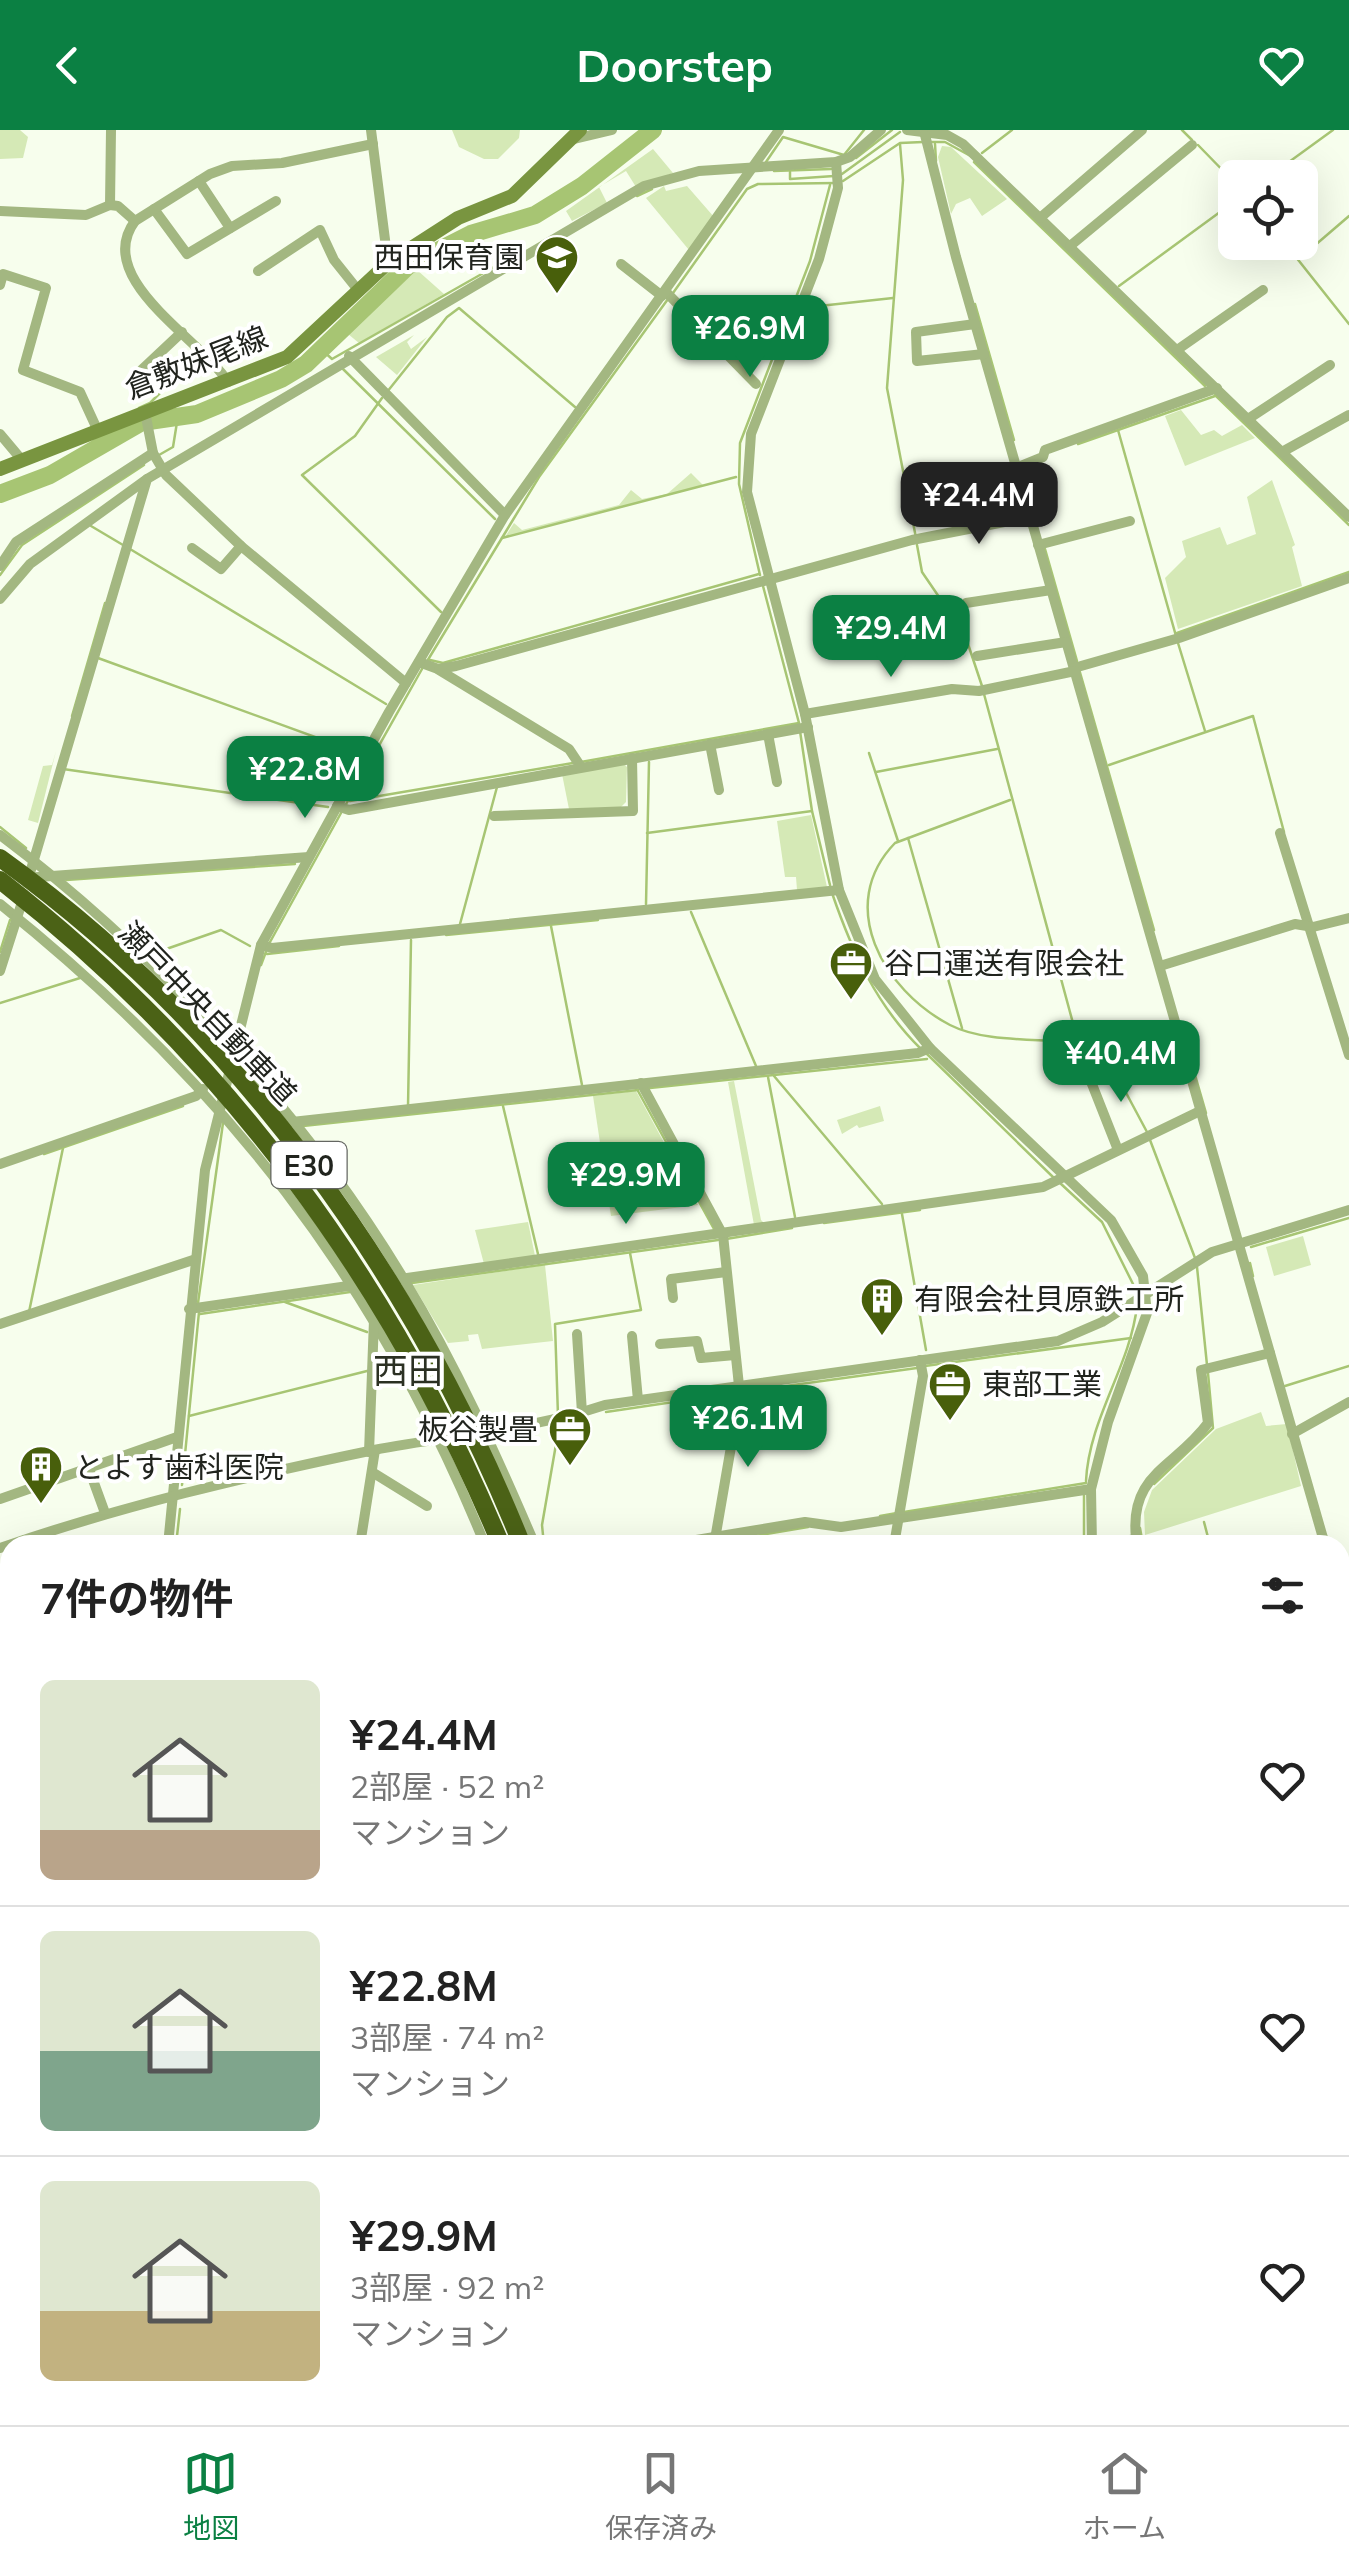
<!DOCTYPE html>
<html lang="ja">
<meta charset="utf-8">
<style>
body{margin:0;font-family:Mulish,"Noto Sans JP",sans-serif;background:#f2f2f2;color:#222;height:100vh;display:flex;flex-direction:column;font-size:38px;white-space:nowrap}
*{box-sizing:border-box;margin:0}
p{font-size:32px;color:#767676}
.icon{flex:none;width:55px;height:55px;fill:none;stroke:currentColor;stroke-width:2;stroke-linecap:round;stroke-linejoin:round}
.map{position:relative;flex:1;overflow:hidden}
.details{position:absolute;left:0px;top:1405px;width:1350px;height:890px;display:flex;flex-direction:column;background:#fff;border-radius:30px 30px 0 0;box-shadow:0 10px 40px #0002}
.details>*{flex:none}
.controls{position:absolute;left:1218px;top:30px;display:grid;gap:20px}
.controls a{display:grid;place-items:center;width:100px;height:100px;border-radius:15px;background:#fff;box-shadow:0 10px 40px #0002;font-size:50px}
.price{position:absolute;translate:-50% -85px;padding:0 22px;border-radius:20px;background:#0b8043;color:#fff;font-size:32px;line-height:65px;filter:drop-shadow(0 2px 5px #0008)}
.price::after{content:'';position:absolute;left:50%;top:60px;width:30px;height:22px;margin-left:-15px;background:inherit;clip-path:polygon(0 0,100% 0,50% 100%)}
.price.current{background:#222;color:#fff}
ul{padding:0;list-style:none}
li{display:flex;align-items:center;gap:30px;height:250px;padding:0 40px}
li+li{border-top:2px solid #e0e0e0}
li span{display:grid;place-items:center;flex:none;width:280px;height:200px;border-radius:15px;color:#555}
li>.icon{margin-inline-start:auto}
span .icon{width:120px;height:120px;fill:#fffc;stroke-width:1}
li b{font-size:42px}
h2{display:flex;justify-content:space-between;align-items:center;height:120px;padding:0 40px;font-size:42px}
header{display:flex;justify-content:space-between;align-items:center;height:130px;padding:0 40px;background:#0b8043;color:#fff;font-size:45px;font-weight:700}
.tab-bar{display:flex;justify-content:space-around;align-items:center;height:140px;border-top:2px solid #e0e0e0;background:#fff;font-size:28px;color:#767676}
.tab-bar a{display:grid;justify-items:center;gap:5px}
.tab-bar .current{color:#0b8043}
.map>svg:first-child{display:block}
</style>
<header><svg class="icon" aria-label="back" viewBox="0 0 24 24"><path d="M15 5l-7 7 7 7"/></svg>Doorstep<svg class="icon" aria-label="heart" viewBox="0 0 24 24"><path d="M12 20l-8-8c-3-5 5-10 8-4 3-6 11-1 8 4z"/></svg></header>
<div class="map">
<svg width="1349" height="2295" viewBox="0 0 1349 2295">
<rect width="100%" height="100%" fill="#f7feed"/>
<g fill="#d5e9b6">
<path d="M0,0H20L28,7L23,28L0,29Z"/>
<path d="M452,0H520L519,8L498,29H484L459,17Z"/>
<path d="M942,16L951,17L1007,69L982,86L970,68L956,74L951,84L938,27Z"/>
<path d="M653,19L673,43L636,57L626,41L599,57L607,73L572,91L566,81Z"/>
<path d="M664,56L666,61L687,56L714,87L689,120L646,68Z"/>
<path d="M417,140L444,164L359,213L348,204Z"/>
<path d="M414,205L407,212L411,219L427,207L397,245L376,227Z"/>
<path d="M1181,280L1201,305L1214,300L1222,306L1242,295L1255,308L1185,336L1165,286Z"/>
<path d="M691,343L703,355L505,407L514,393L522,400L619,375L631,360L642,369L667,364Z"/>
<path d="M1272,350L1295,415L1292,417L1302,456L1178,499L1165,448L1186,427L1182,411L1220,397L1227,415L1256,404L1247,367Z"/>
<path d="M56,621L38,693L28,690L43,636L52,635Z"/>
<path d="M624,634L627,637L626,672L621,677L569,679L562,644Z"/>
<path d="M811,685L827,757L797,760L796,747H785L777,691Z"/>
<path d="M734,951L761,1090L765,1094L754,1095L728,952Z"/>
<path d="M636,961L698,1075L611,1086L593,966Z"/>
<path d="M880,976L884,991L859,998L857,995L842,1004L837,990Z"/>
<path d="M528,1092L535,1126L484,1134L475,1100Z"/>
<path d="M1303,1106L1311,1135L1274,1146L1266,1117Z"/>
<path d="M545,1135L553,1211L482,1219L478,1204L468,1205L469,1211L448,1213L413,1155Z"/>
<path d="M1261,1282L1266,1296L1287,1294L1301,1356L1145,1405L1144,1382L1152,1360L1216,1299Z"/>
<path d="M1340,2011L1349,2013V2295H1258L1260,2285H1340Z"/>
</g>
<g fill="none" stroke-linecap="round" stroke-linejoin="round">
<g stroke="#a7c573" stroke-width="2.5">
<path d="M1182,0L1192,10"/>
<path d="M931,12H945L976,29"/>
<path d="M900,14L903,50L887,258L916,408"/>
<path d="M935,14L936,31"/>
<path d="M1198,15L1235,53"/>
<path d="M982,23L1012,0"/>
<path d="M856,28L892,0"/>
<path d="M766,32L783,7L844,25L864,0"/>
<path d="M974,32L1205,256"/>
<path d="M774,41L831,39"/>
<path d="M790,42V49L834,46"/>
<path d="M842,44L900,2"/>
<path d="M1267,48L1333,0"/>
<path d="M843,51L900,13L923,12"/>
<path d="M637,66L652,59"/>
<path d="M1284,112L1349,194"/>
<path d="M1299,129L1349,86"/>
<path d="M1119,156L1235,71"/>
<path d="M673,163L747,59L758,54L836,53"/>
<path d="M975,174L1014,310"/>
<path d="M810,177L893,168"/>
<path d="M321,219L332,229L494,137"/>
<path d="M342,238L495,389"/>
<path d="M387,262L447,187L459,178L575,277"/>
<path d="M1215,265L1349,395"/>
<path d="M382,268L355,306L302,345L441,482"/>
<path d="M139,278L150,273L199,224"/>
<path d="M1118,300L1176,506"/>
<path d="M1078,314L1215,266"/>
<path d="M159,325L173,317L178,286"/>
<path d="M91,396L123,415"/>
<path d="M502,408L736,347"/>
<path d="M917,415L922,442L965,505L982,556"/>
<path d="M130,419L386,574"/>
<path d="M1045,419L1077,531"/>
<path d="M0,445L22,415L144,335"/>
<path d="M760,445L739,354L740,313L810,131L830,55"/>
<path d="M763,456L799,593"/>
<path d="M1177,503L1349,442"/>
<path d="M1178,513L1205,601"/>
<path d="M98,528L359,623"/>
<path d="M430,530L443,533L759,444"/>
<path d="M426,533L539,347L668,169"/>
<path d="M1079,539L1154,800"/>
<path d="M984,564L1077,908L1116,944L1147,1002"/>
<path d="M72,586L105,473"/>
<path d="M800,601L812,681L830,755"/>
<path d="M869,623L898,711"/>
<path d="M581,632L799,593"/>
<path d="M1109,635L1253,586L1284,702"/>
<path d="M63,639L328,677"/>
<path d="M876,642L997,619"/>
<path d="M1010,670L895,713C835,775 883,860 950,895C985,913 1039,908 1078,913"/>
<path d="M350,671L573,633"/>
<path d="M345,676L422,539"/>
<path d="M0,697L26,718"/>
<path d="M647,703L812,681"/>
<path d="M908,708L962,898"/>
<path d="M66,750L295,734"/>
<path d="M832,763C852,821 876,875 921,919"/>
<path d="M646,774L649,632"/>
<path d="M691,782L756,936"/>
<path d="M460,794L497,657"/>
<path d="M551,796L582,955"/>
<path d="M446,805L598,790"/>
<path d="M270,812L341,683"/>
<path d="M0,822L10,790"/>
<path d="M267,824L339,816"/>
<path d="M149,825L221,800L250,816"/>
<path d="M261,835L267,819"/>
<path d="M0,873L80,848"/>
<path d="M927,924L1054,1048"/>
<path d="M1193,938L1206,983"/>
<path d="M774,946L882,1074"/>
<path d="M768,947L795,1087"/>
<path d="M650,958L927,929"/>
<path d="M638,961L714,1099"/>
<path d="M503,976L538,1124"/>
<path d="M408,977L411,810"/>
<path d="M303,996L638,960"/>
<path d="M1150,1010L1195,1128"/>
<path d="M44,1024L183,976"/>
<path d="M1060,1053L1102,1092L1137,1162"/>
<path d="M902,1084L926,1220"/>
<path d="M824,1093L920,1080"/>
<path d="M726,1109L792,1098"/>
<path d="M1251,1117L1349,1088"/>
<path d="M1250,1133L1253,1146"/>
<path d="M1197,1137L1207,1235"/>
<path d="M412,1153L718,1110"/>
<path d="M285,1172L367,1202"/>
<path d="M198,1173L223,993"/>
<path d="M29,1182L63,1018"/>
<path d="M200,1184L350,1162"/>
<path d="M925,1236L1131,1208"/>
<path d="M1285,1256L1349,1236"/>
<path d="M742,1262L917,1238"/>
<path d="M606,1282L734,1263"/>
<path d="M189,1286L367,1241"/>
<path d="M558,1286L555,1194L641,1180L630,1123"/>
<path d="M1086,1351C1089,1288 1130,1237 1137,1176"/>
<path d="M1154,1354L1213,1298L1208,1243"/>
<path d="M182,1355L199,1182"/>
<path d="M1084,1364V1415"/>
<path d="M904,1382L1086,1353"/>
<path d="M880,1386L897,1383"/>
<path d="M1204,1392L1210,1415"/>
<path d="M1140,1398L1143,1415"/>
<path d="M720,1412L808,1397"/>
<path d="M176,1415L180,1379"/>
<path d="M544,1415L542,1395L559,1297"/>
<path d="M1340,1451L1349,1483"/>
<path d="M1340,1914L1349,1938"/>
<path d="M1345,2038L1349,2020"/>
<path d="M590,2285L599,2295"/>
<path d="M1047,2285V2295"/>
<path d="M139,2295L156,2285"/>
<path d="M380,2295L389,2285"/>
<path d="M1247,2295L1250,2285"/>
</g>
<g stroke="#a7c573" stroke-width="18">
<path d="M0,364L50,345L142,292L197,284L281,249L306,234L408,136L471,104L535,85L582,56L653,0"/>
<path d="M0,1978H10"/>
</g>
<g stroke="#a3b781" stroke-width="10">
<path d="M371,0L388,133"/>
<path d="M907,0L947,5L963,14L1349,387"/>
<path d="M925,5L956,127L1325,1415"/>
<path d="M570,10L612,0"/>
<path d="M836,32L838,58L819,129L751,304L747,362L805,584L839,760L875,849L930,918L1111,1090L1143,1146L1147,1183L1108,1292L1091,1359L1092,1415"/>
<path d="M199,51L230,98"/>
<path d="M110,75L111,0"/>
<path d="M154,79L187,124L276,71"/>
<path d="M0,81L86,85L110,75L118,76L135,91"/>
<path d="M1040,88L1142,0"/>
<path d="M1070,116L1192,15"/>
<path d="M621,134L662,166"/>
<path d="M258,141L320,100L334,130L358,160"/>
<path d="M0,155L3,144L46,158L23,240L80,262L97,299"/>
<path d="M665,161L756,254"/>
<path d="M975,194L916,202L917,231L984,224"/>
<path d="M1177,220L1263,160"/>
<path d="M349,226L505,385"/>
<path d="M132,249L182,202"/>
<path d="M228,252C201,209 92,149 135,91L210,44L232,36L282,33L373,14"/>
<path d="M145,282L153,323L166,345L241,416L406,553"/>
<path d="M1248,289L1330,235"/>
<path d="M0,304L21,329"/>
<path d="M1282,322L1349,285"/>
<path d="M1016,338L1043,327L1045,320L1217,258"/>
<path d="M1038,415L1130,391"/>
<path d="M192,418L221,439L241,416"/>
<path d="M0,436L16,412L153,323"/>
<path d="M0,469L30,434L147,349"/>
<path d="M966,473L1051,460"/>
<path d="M977,526L1066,512"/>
<path d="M419,532L438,539L456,536L912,410L1030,387"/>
<path d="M1074,538L1179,508L1349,448"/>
<path d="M439,540L569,619L581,637"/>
<path d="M805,584L952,559L979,561L1075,541"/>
<path d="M768,604L777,652"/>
<path d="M710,614L719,660"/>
<path d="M337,676L349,680L808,597"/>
<path d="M494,686L633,681L632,628"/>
<path d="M1280,703L1349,925"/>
<path d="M0,705C156,822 304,983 405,1151C456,1235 496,1324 535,1415"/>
<path d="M25,748L309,727"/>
<path d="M27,753L147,349L644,56L699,41L836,32L850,27L881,0"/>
<path d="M0,774C222,952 378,1150 485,1415"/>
<path d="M261,815L272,818L839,760"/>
<path d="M1160,836L1295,794L1313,797L1349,788"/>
<path d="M0,841L23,769"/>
<path d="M1088,944L1118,1020"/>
<path d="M641,953L723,1105L740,1265L714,1415"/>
<path d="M292,992L918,923L930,918"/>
<path d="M0,1034L196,966L203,959"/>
<path d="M386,1151L1043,1057L1200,981"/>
<path d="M673,1168L671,1149L726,1142"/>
<path d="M189,1179L369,1153"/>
<path d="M0,1194L193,1130"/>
<path d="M577,1204L582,1283"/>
<path d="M632,1206L638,1270"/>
<path d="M660,1214L697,1211L701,1228L735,1225"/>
<path d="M1292,1304L1349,1272"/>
<path d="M369,1322L374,1190"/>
<path d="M89,1339L105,1383"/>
<path d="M372,1342L427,1376"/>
<path d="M0,1369L177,1307"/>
<path d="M168,1415L205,1040L261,815L389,582L505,385L779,0"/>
<path d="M360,1415L375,1320"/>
<path d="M666,1415L805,1392L841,1397L1091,1359"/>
<path d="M894,1415L923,1246L920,1230"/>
<path d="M1116,1415L1136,1408C1129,1343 1175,1338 1208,1293L1201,1240L1270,1223"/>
<path d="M0,1418C121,1376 248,1346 374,1320C452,1305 530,1300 605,1275L1058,1211L1102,1192L1212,1122L1349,1080"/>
<path d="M1340,1472L1349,1502"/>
<path d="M0,1548L10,1547"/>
<path d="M1340,1599L1349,1597"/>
<path d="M1340,1666L1349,1664"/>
<path d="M1340,1719L1349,1717"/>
<path d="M0,1794L10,1792"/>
<path d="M1343,1879L1349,1877"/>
<path d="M1349,1948L1344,1950L1349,1962"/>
<path d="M0,1966L10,1965"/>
<path d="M1340,1988L1349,1984"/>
<path d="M1340,2008L1349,2010"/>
<path d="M0,2075L10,2074"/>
<path d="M0,2255L10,2250"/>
<path d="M273,2285L277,2295"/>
<path d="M680,2285L681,2295"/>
<path d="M128,2295L146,2285"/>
<path d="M779,2295L780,2285"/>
<path d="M940,2295L941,2285"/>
<path d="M996,2295L997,2285"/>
<path d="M1254,2295L1257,2285"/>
</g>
<path stroke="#799540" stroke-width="14" d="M0,339L287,227L388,133L458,88L512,66L580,0"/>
<g stroke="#4b6216" stroke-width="18">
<path d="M0,728C237,898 414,1146 522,1415"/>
<path d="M0,750C225,925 392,1152 501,1415"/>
<path d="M696,2285L698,2295"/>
<path d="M715,2285L717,2295"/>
</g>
</g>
<defs>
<g id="school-pin" transform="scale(2.25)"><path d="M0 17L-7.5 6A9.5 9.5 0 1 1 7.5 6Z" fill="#485f0b" stroke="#fff"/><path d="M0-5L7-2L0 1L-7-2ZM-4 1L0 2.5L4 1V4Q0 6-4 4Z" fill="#fff"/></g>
<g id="office-pin" transform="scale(2.25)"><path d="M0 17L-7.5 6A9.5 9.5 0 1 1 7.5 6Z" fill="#485f0b" stroke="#fff"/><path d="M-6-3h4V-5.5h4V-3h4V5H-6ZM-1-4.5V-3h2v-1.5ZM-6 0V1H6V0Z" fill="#fff"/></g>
<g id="building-pin" transform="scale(2.25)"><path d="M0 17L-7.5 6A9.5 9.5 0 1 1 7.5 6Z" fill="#485f0b" stroke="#fff"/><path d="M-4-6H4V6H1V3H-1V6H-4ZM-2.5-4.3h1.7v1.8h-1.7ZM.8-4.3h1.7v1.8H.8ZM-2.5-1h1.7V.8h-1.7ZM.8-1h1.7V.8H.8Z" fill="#fff"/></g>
</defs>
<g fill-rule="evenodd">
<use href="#school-pin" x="557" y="127"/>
<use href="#office-pin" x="851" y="833"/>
<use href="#building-pin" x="882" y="1169"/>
<use href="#office-pin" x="950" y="1254"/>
<use href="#office-pin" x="570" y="1299"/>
<use href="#building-pin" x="41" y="1337"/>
</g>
<g text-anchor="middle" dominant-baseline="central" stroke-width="8" stroke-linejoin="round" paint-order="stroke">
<rect fill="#fff" stroke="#646662" stroke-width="2.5" x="271.5" y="1012" width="75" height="46" rx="8"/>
<g font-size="28" font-weight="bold" fill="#21241e">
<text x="309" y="1035">E30</text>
</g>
<g font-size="30" fill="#21241e" stroke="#fff" text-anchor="start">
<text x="524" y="127" text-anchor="end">西田保育園</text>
<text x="884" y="833">谷口運送有限会社</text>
<text x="914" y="1169">有限会社貝原鉄工所</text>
<text x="982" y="1254">東部工業</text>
<text x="538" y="1299" text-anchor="end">板谷製畳</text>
<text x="74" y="1337">とよす歯科医院</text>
</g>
<g font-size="30" fill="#21241e" stroke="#fff">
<text transform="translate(196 232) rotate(-21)">倉敷妹尾線</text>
<text transform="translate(208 883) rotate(46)">瀬戸中央自動車道</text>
</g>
<g font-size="35" fill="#2b3023" stroke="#fff">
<text x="408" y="1240">西田</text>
</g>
</g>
</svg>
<div class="controls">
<a><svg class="icon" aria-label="locate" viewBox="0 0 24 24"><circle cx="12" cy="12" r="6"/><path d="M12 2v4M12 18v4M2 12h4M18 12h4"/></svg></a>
</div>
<b class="price" style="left:750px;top:250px">¥26.9M</b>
<b class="price current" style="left:979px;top:417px">¥24.4M</b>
<b class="price" style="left:891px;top:550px">¥29.4M</b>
<b class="price" style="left:305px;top:691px">¥22.8M</b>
<b class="price" style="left:1121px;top:975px">¥40.4M</b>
<b class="price" style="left:626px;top:1097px">¥29.9M</b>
<b class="price" style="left:748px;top:1340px">¥26.1M</b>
<section class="details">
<h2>7件の物件<svg class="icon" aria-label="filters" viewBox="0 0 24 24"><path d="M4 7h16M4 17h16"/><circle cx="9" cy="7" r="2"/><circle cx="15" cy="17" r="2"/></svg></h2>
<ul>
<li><span style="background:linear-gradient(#dfe7d0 75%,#b9a48a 0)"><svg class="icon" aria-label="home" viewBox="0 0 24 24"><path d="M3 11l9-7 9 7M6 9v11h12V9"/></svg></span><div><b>¥24.4M</b><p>2部屋 · 52 m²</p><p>マンション</p></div><svg class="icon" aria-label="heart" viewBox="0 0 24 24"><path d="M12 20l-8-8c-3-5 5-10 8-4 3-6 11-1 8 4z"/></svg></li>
<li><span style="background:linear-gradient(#dfe7d0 60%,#7fa58c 0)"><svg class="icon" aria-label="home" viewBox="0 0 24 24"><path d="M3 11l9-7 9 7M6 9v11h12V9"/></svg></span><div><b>¥22.8M</b><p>3部屋 · 74 m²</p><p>マンション</p></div><svg class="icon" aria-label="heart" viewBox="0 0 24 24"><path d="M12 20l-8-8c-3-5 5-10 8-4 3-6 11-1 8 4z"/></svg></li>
<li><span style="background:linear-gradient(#dfe7d0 65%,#c2b280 0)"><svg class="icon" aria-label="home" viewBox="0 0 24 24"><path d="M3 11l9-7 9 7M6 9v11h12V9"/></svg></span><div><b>¥29.9M</b><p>3部屋 · 92 m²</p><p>マンション</p></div><svg class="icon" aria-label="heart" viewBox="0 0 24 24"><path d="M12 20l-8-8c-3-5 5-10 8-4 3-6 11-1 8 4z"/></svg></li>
</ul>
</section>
</div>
<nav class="tab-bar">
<a class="current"><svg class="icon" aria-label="map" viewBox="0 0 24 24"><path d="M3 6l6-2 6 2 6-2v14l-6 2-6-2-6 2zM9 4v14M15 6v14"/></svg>地図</a>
<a><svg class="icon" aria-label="saved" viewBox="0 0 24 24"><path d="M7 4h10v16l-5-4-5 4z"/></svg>保存済み</a>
<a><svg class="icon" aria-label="home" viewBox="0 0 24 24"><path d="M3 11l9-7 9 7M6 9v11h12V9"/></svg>ホーム</a>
</nav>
